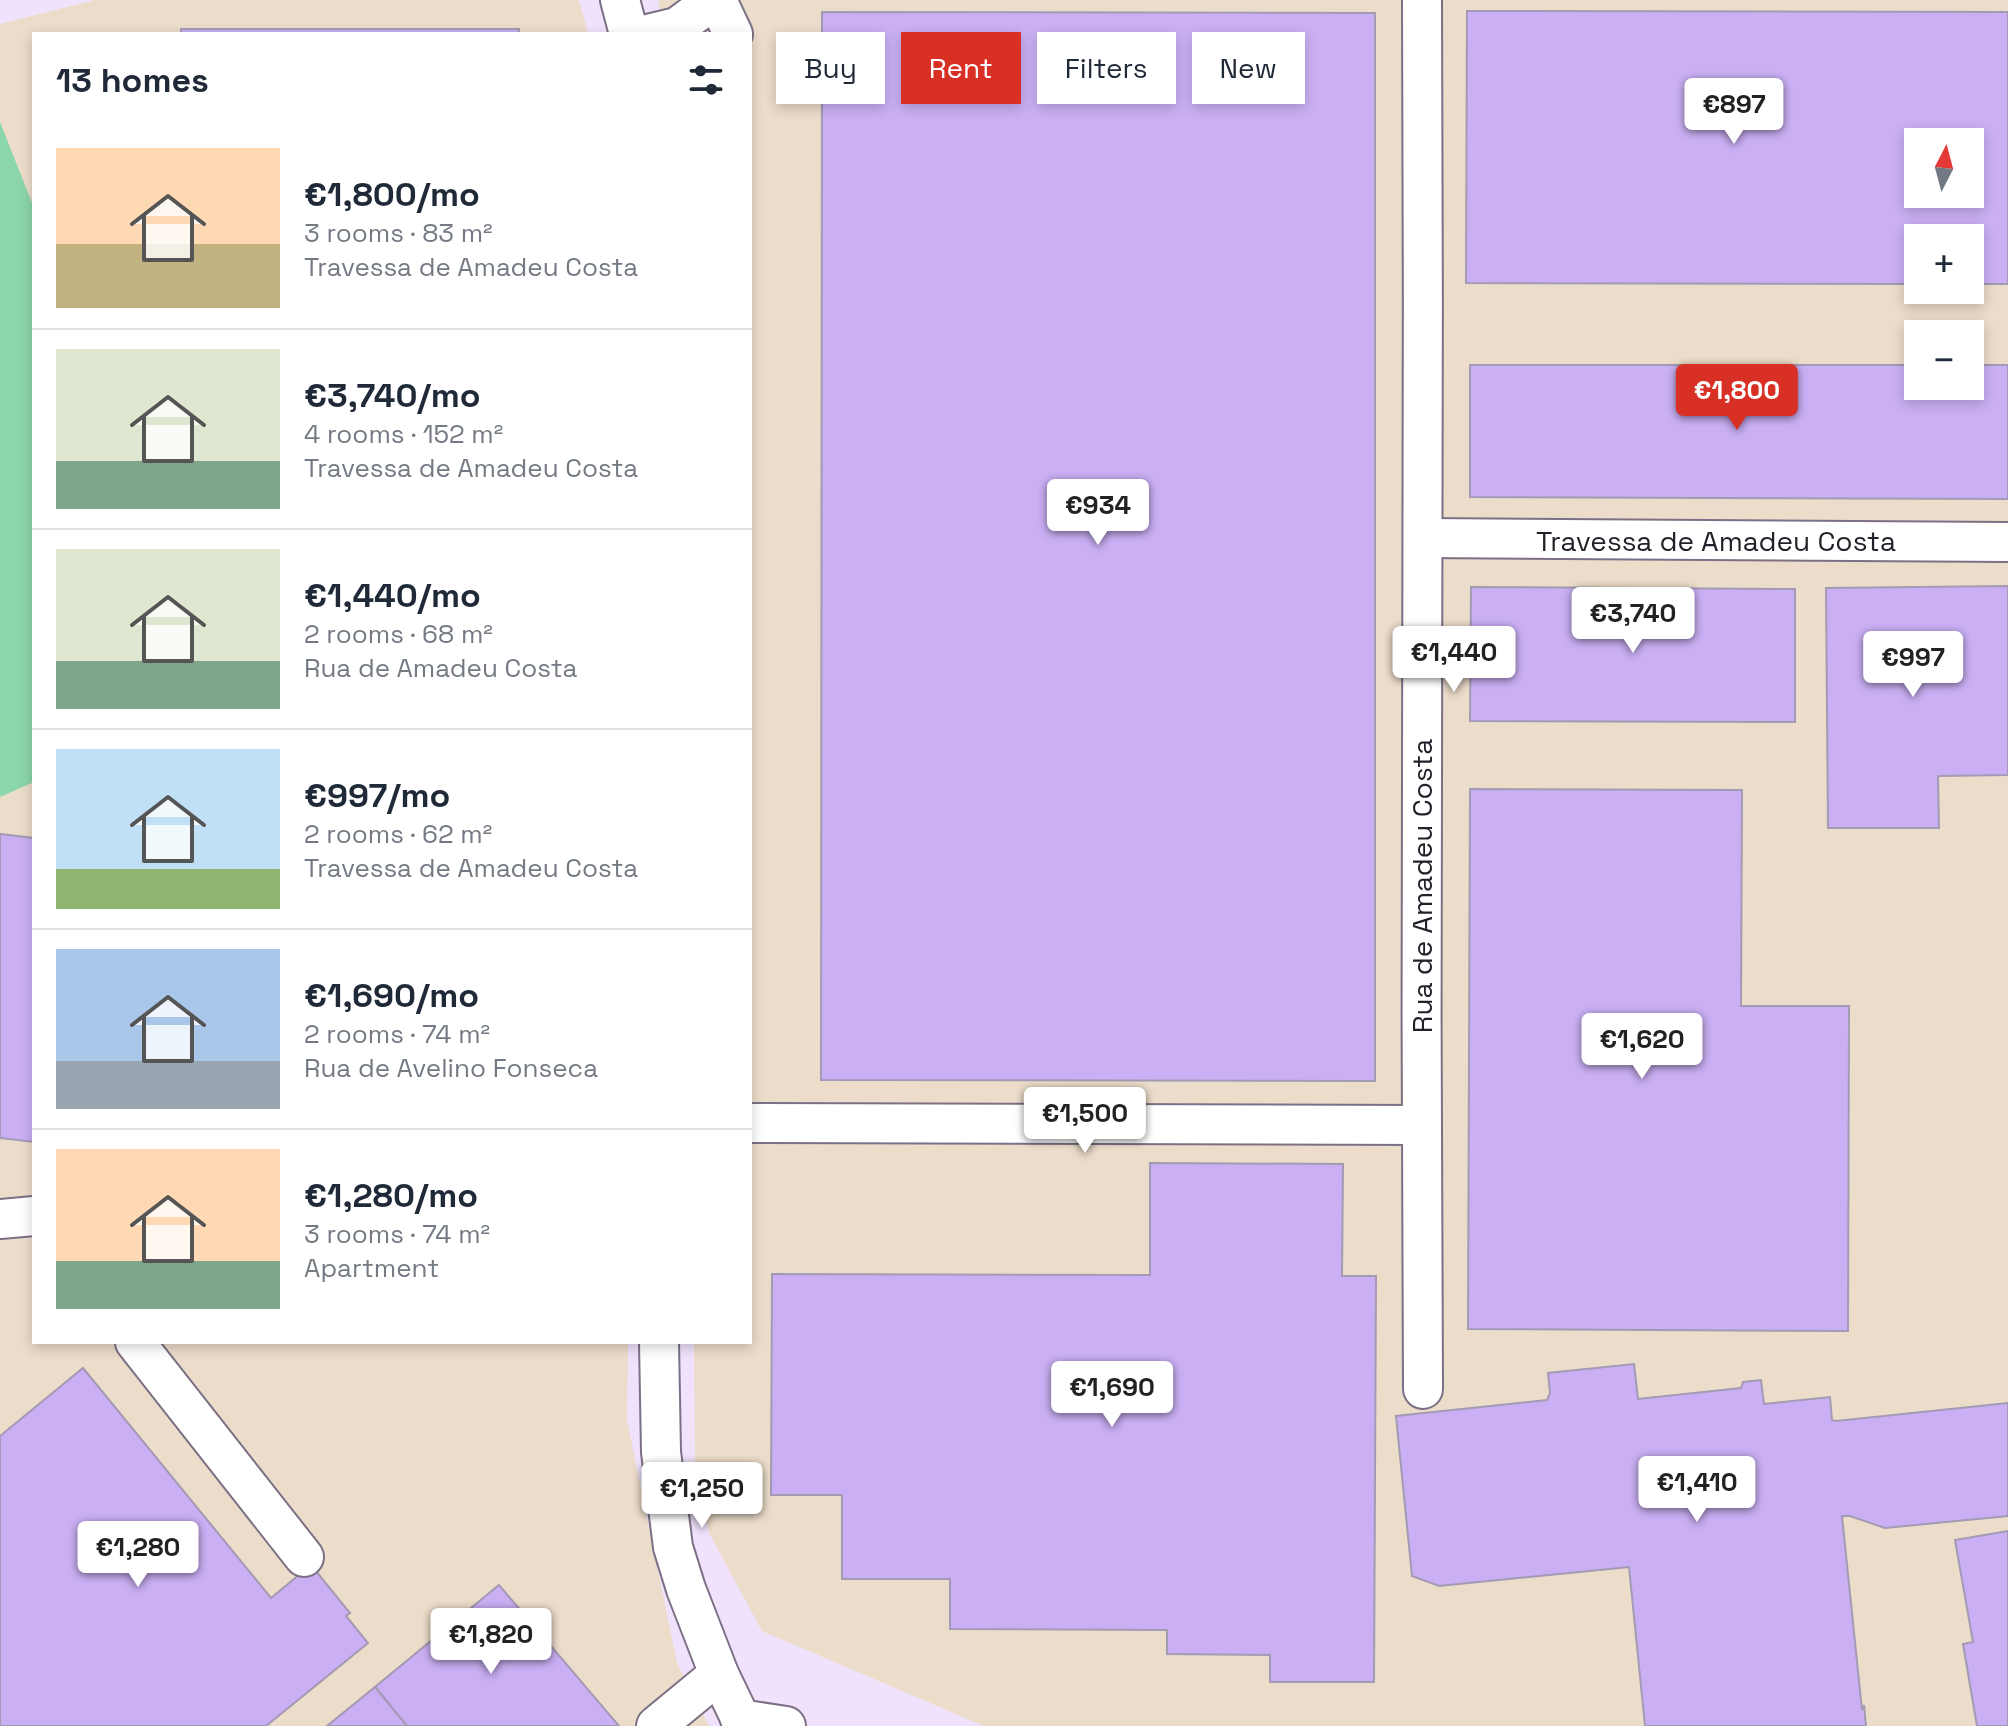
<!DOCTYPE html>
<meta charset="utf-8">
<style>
body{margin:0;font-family:"Space Grotesk",sans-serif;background:#f2f2f3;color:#1f2937;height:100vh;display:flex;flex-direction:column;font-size:30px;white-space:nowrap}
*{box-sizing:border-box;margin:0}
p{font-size:26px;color:#747a83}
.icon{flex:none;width:44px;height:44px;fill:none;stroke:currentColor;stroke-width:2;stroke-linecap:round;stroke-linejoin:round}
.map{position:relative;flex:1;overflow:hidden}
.side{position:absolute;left:32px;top:32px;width:720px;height:1312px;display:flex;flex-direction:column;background:#fff;border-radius:0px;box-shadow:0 4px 12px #0003}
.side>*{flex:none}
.hud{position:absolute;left:776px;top:32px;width:760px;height:72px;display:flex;gap:16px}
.needle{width:52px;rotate:6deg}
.buttons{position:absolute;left:1904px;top:128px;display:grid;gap:16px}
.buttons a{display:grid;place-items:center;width:80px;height:80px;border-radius:0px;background:#fff;box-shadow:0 4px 12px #0003;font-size:40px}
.price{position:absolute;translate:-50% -68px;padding:0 18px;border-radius:8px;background:#fff;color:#222;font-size:26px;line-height:52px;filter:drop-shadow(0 2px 4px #0008)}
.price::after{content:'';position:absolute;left:50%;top:48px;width:24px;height:18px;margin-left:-12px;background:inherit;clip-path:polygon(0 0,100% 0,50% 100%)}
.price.on{background:#d93025;color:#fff}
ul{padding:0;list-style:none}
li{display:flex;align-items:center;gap:24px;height:200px;padding:0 24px}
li+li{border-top:2px solid #e0e1e3}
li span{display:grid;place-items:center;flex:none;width:224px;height:160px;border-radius:0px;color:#555}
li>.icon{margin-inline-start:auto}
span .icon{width:96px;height:96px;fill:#fffc;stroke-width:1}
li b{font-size:34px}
h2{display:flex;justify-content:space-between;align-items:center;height:96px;padding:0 24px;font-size:34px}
.pill{padding:0 28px;border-radius:0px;background:#fff;box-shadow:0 4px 12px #0003;font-size:28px;line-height:72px}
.pill.on{background:#d93025;color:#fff}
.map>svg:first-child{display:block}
</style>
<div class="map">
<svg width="2008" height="1726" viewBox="0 0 2008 1726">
<rect width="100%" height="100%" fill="#f0e2fc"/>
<g fill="#ecdcca" fill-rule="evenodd">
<path d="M95,0H579L588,34H34V1342H628L627,1420L677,1663L709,1726H0V24Z"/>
<path d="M658,0H2008V1726H984L762,1631L709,1533L695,1461L694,1342H750V34H664ZM1918,142H1970V194H1918ZM1918,238H1970V290H1918ZM1918,334H1970V386H1918Z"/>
</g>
<path fill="#8cd6ac" d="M0,122L34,208V782L0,797Z"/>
<g fill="#caaff4" stroke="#a39ab3" stroke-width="2" fill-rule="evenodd">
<path d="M1467,11L2008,12V284H1970V238H1918V284L1466,283ZM1918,142H1970V194H1918Z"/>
<path d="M822,12L1375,13V1081L821,1080Z"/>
<rect x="181" y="29" width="338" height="5"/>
<path d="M1470,365H1918V386H1970V365H2008V499L1470,497Z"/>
<path d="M2008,586V775L1938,776L1939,828H1828L1826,588Z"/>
<path d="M1471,587L1795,589V722L1470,721Z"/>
<path d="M1470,789L1742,790L1741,1006H1849L1848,1331L1468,1329Z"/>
<path d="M0,834L34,838V1142L0,1138Z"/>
<path d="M1150,1163L1343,1164L1342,1276H1376L1374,1682H1270V1655L1167,1654V1630L950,1629V1579H842V1495H771L772,1274L1150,1275Z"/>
<path d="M1634,1364L1638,1399L1741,1388L1743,1382L1761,1380L1764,1404L1830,1397L1832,1420L1836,1421L2008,1403V1516L1885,1528L1850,1516H1842L1862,1710L1864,1705L1866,1726H1645L1629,1567L1439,1586L1412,1576L1396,1416L1547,1400L1550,1393L1548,1373Z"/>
<path d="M83,1368L271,1598L311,1565L350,1613L346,1616L368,1643L266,1726H0V1436Z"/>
<path d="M2008,1531V1726H1977L1963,1644L1973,1642L1955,1540Z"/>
<path d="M499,1585L619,1726H407L375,1687Z"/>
<path d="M375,1687L407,1726H327Z"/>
</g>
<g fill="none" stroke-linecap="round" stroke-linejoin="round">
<g stroke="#7c7086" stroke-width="42">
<g id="minor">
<path d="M620,0L629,34"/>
<path d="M717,0L733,34"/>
<path d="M1422,0C1425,463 1419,926 1423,1389"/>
<path d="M648,34L677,27L714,0"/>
<path d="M1424,538L2008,542"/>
<path d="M750,1123L1421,1125"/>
<path d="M0,1219L34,1216"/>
<path d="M135,1342L304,1557"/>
<path d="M659,1342L661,1452L673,1547L686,1589L719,1674L744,1726"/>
<path d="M740,1719L786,1726"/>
<path d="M656,1726L719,1674"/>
</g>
</g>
<use href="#minor" stroke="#fff" stroke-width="38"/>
</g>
<g text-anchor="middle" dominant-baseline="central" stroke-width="7" stroke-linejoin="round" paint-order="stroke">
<g font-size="28" fill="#241f28" stroke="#fff">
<text x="1716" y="541">Travessa de Amadeu Costa</text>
<text transform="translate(1422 886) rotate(-90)">Rua de Amadeu Costa</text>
</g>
</g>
</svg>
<div class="buttons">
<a><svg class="needle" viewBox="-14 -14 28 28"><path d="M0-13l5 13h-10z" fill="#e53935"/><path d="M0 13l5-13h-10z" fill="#747a83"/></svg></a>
<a>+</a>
<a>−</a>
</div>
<b class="price" style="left:1734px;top:146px">€897</b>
<b class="price on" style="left:1737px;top:432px">€1,800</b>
<b class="price" style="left:1098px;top:547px">€934</b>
<b class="price" style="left:1633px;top:655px">€3,740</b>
<b class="price" style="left:1454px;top:694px">€1,440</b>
<b class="price" style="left:1913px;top:699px">€997</b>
<b class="price" style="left:1642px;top:1081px">€1,620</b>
<b class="price" style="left:1085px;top:1155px">€1,500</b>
<b class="price" style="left:1112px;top:1429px">€1,690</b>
<b class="price" style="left:1697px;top:1524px">€1,410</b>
<b class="price" style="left:702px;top:1530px">€1,250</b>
<b class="price" style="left:138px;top:1589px">€1,280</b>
<b class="price" style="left:491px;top:1676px">€1,820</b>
<div class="hud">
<a class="pill">Buy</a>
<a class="pill on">Rent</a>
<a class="pill">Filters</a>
<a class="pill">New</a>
</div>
<section class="side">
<h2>13 homes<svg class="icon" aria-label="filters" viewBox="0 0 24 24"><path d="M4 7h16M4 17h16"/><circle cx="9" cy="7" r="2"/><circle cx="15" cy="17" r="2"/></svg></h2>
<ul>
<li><span style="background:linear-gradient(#ffd9b3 60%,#c2b280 0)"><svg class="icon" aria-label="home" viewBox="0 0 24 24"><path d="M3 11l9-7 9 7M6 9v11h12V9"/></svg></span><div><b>€1,800/mo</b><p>3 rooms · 83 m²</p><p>Travessa de Amadeu Costa</p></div></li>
<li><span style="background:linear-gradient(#dfe7d0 70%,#7fa58c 0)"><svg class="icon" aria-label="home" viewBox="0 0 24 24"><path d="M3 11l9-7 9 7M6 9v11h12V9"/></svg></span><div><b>€3,740/mo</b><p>4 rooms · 152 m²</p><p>Travessa de Amadeu Costa</p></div></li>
<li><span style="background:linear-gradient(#dfe7d0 70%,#7fa58c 0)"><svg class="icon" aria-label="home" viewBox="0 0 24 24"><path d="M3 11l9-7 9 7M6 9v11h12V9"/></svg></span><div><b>€1,440/mo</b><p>2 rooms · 68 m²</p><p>Rua de Amadeu Costa</p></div></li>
<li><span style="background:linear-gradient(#bfe0f5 75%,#8fb573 0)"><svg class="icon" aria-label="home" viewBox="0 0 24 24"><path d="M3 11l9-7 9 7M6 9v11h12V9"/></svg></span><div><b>€997/mo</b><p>2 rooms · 62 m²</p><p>Travessa de Amadeu Costa</p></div></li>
<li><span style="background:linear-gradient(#a9c7e8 70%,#9aa5b1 0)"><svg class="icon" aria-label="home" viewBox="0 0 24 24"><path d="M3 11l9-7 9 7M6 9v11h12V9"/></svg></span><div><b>€1,690/mo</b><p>2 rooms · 74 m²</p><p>Rua de Avelino Fonseca</p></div></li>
<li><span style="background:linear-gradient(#ffd9b3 70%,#7fa58c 0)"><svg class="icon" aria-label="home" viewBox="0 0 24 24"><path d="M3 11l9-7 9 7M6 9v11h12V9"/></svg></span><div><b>€1,280/mo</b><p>3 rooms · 74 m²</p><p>Apartment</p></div></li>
</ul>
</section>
</div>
